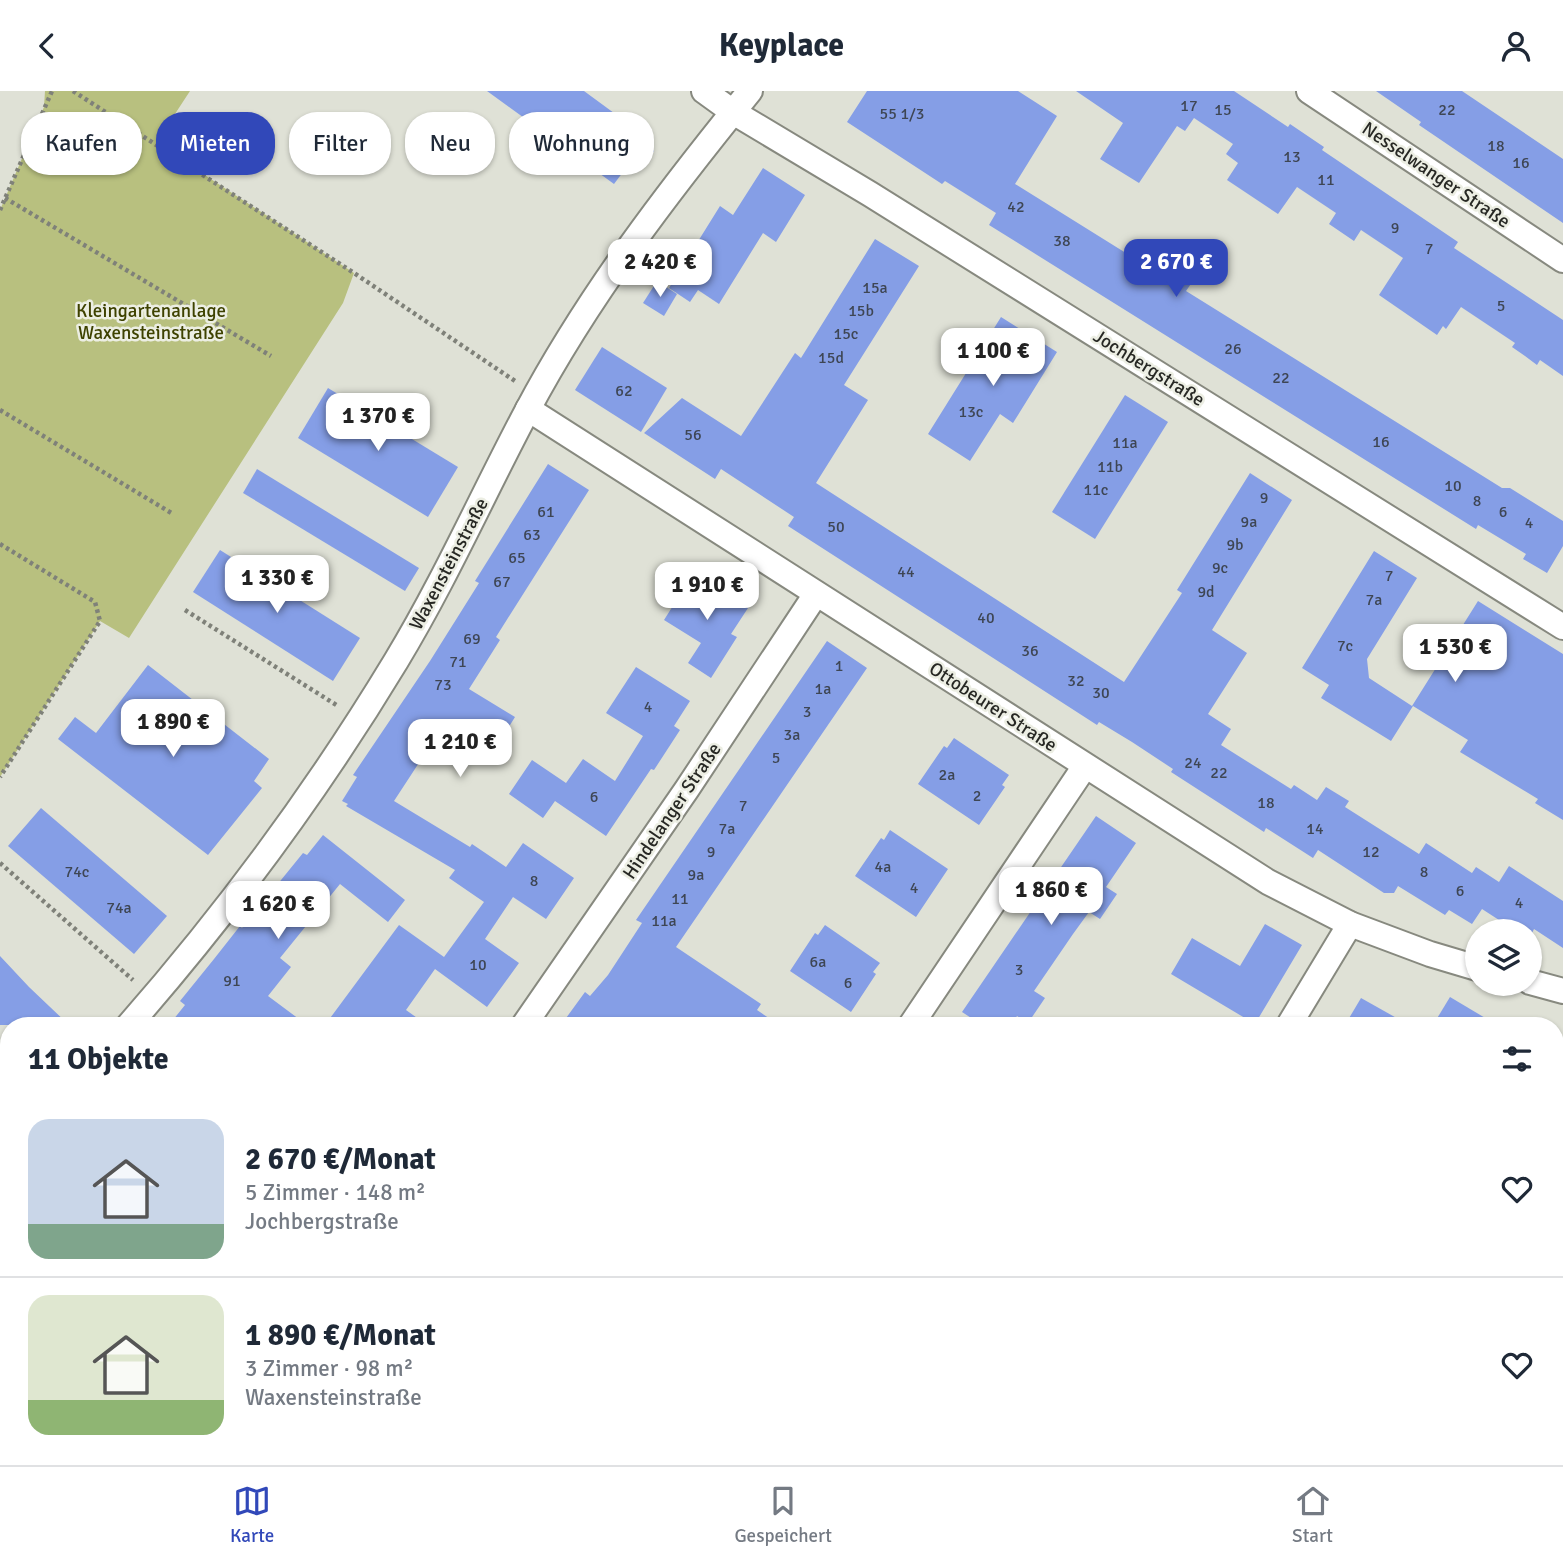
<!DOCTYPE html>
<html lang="de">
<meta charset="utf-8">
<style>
body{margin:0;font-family:Signika,sans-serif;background:#f2f2f3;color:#1f2937;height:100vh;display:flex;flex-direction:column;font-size:26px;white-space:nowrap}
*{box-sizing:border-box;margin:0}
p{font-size:23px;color:#747a83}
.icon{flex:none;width:38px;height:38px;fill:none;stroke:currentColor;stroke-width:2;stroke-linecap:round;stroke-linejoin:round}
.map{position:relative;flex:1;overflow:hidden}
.drawer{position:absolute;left:0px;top:926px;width:1564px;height:450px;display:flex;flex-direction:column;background:#fff;border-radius:28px 28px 0 0;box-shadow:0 2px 5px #0004}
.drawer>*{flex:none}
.top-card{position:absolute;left:21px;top:21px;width:700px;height:63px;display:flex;gap:14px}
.controls{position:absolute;left:1465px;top:828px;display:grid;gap:14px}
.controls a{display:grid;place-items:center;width:77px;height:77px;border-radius:50%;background:#fff;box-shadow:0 2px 5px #0004;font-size:35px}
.price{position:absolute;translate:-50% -60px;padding:0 16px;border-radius:14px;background:#fff;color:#222;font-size:23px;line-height:46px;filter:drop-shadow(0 2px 4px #0008)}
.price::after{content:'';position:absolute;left:50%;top:42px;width:21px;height:16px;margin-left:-10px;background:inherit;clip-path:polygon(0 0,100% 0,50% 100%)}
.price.on{background:#3148b9;color:#fff}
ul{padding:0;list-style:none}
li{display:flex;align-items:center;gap:21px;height:175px;padding:0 28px}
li+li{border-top:2px solid #e0e1e3}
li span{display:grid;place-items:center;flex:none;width:196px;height:140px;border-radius:21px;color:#555}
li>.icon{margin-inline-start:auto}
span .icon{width:84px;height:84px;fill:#fffc;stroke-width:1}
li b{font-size:30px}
h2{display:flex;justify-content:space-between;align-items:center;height:84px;padding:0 28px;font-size:30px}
.tag{padding:0 24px;border-radius:28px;background:#fff;box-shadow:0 2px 5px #0004;font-size:24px;line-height:63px}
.tag.on{background:#3148b9;color:#fff}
header{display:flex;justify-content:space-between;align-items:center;height:91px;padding:0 28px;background:#fff;font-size:32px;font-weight:700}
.tabs{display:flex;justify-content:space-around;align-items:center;height:98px;border-top:2px solid #e0e1e3;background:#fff;font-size:19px;color:#747a83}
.tabs a{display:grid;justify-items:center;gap:4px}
.tabs .on{color:#3148b9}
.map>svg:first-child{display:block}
</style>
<header><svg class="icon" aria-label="back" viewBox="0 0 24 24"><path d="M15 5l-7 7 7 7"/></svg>Keyplace<svg class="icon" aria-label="person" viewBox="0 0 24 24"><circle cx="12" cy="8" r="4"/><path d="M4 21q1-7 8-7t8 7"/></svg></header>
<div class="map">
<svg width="1563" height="1374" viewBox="0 0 1563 1374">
<rect width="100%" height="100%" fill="#dfe1d6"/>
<path fill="#b8c07f" d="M45,0H190L156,52L354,182L343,212L129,547L100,530L0,686V119L44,16Z"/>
<g fill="#859ee6">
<path d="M487,0H584L648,47L644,52L654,60L639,80L629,73L614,93L563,56L569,48L532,22L527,29Z"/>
<path d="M867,0H1018L1057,25L1015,93L1158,182L1181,177L1195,187L1186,200L1502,397H1510L1563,430V455L1547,482L1523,468L1526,463L1478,434L1476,438L989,134L996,122L945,90L942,93L847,31Z"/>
<path d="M1076,0H1234L1288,36L1290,33L1324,56L1322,59L1458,151L1454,157L1563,229V285L1540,269L1537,274L1525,265L1512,256L1515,252L1461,216L1446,238L1443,235L1437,244L1379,204L1403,167L1361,139L1354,150L1329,133L1336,122L1297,96L1278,123L1227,89L1238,72L1226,63L1233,53L1194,27L1185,40L1177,35L1139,92L1100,68L1123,32Z"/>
<path d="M1376,0H1462L1563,68V132L1419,34L1421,31Z"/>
<path d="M763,77L805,104L776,151L763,142L719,213L698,199L690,211L669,197L720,115L733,124Z"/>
<path d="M875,148L919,175L844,294L868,309L816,392L1124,591L1182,502L1177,499L1250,382L1292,409L1212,539L1247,562L1208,623L1231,638L1221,654L1291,698L1294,694L1317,709L1326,696L1349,710L1345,716L1419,763L1426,752L1472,782L1476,776L1499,791L1509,775L1563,810V857L1534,838L1530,846V840H1516L1482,818L1472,833L1449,819L1445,824L1398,795L1394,802H1384L1318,759L1313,767L1266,737L1264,741L1171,681L1173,678L1132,651L1099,631L1097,634L788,435L794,426L753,399L721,378L715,388L644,342L682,307L741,345L795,262L801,267Z"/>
<path d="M657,190L677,203L664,225L643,212Z"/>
<path d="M1001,226L1057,261L1013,332L1000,323L970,370L928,343Z"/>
<path d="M602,256L667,297L641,341L575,299Z"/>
<path d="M328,297L458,376L428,426L298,347Z"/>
<path d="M1125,304L1168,331L1095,448L1052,421Z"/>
<path d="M548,373L589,399L496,546L500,549L469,598L515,626L492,663L445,632L394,710L470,756L472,753L506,776L523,752L574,787L546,828L513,806L485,848L519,872L487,916L435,878L406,919L427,934H325L399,834L444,866L484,811L449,787L455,779L346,715L348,713L342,710L357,686L353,684L430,570L479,492L475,490Z"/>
<path d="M257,378L419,477L405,500L243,402Z"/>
<path d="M220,459L360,547L333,590L193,501Z"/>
<path d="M1374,460L1417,487L1367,568L1369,587L1412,615L1478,510L1563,563V729L1535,712L1538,708L1460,661L1468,649L1413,615L1391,650L1321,607L1329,594L1302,577Z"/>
<path d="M693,483L748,517L731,543L737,546L711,587L688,572L701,552L664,529Z"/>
<path d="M827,550L867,577L676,856L761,913L757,919L779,934H561L585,901L590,905L608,884L642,832L636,829Z"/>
<path d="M148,574L269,668L254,690L262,697L208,764L58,648L75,626L96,642Z"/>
<path d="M636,576L690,610L674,635L680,639L654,679L651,678L606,745L555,710L543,727L509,703L532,669L566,692L583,668L615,690L643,645L606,622Z"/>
<path d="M954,647L1009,684L1002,694L1005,696L979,734L918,693L944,655L947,657Z"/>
<path d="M41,717L167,825L134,863L8,755Z"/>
<path d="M1096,725L1136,752L1106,796L1117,803L1100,828L1089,821L1073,843L1034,900L1045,907L1028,932L1017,925L1011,934H982L962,921Z"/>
<path d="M890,739L948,778L916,826L855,785L881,747L884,749Z"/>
<path d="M323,744L405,809L388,831L340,793L280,867L291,876L268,905L307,934H169L185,914L180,910L214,868L240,835L242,837L303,762L307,764Z"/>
<path d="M1265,833L1302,854L1255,933L1171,883L1192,847L1240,875Z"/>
<path d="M825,834L880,872L873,881L876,883L851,921L790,880L815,842L818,844Z"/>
<path d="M0,865L29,896L69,934H0Z"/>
<path d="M1450,906L1497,934H1433Z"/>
<path d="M1361,907L1409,934H1345Z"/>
</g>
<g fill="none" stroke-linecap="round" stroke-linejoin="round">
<g stroke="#87897f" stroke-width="28">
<g id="minor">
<path d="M704,0L733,21L870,103L1563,536"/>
<path d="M1309,0L1563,169"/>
<path d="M528,318L1268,791L1350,833L1430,863L1477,877"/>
<path d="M1530,891L1563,900"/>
<path d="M129,934C228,821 318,699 396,570C445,489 483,403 527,320C588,205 668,101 750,0"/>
<path d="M524,934L687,698L816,503"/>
<path d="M911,934L1085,675"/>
<path d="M1289,934L1350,833"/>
<path d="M0,1067L9,1058"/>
<path d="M0,1246L9,1254"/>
<path d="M1556,1251L1563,1232"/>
<path d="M136,1367L144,1374"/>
<path d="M171,1374L177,1367"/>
<path d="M581,1374L587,1367"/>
<path d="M988,1374L994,1367"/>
<path d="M1508,1374L1511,1367"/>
</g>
</g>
<g stroke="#7f8179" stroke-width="4.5" stroke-dasharray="3.5 3.5" stroke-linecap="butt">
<path d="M73,0L354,182L515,290"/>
<path d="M5,107L271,265"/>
<path d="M0,119L52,0"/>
<path d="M0,319L173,423"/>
<path d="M0,453L95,511L100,530L0,686"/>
<path d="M185,519L338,615"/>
<path d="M0,772L133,889"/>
<path d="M1556,985L1563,959"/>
<path d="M1556,1014H1563"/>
<path d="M1205,1374L1209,1367"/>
</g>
<use href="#minor" stroke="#fff" stroke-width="24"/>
</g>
<g text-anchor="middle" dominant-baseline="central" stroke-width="5" stroke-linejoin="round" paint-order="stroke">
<g font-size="16" fill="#3e4654">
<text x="1189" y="15">17</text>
<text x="1223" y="19">15</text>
<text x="1447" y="19">22</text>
<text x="902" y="23">55 1/3</text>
<text x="1496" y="55">18</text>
<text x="1292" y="66">13</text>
<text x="1521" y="72">16</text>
<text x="1326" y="89">11</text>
<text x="1016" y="116">42</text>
<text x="1395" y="137">9</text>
<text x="1062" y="150">38</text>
<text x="1429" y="158">7</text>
<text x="875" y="197">15a</text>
<text x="1501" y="215">5</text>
<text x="861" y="220">15b</text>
<text x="846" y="243">15c</text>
<text x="1233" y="258">26</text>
<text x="831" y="267">15d</text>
<text x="1281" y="287">22</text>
<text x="624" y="300">62</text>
<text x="971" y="321">13c</text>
<text x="693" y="344">56</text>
<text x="1381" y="351">16</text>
<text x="1125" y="352">11a</text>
<text x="1110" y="376">11b</text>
<text x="1453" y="395">10</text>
<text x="1096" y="399">11c</text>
<text x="1264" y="407">9</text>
<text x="1477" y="410">8</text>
<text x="546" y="421">61</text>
<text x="1503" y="421">6</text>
<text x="1249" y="431">9a</text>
<text x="1529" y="432">4</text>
<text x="836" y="436">50</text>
<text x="532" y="444">63</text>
<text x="1235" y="454">9b</text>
<text x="517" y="467">65</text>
<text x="1220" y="477">9c</text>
<text x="906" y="481">44</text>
<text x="1389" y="485">7</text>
<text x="502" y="491">67</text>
<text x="1206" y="501">9d</text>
<text x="1374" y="509">7a</text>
<text x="986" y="527">40</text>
<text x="472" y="548">69</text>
<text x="1345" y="555">7c</text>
<text x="1030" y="560">36</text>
<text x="458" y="571">71</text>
<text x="839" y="575">1</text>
<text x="1076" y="590">32</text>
<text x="443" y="594">73</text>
<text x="823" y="598">1a</text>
<text x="1101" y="602">30</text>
<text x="648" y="616">4</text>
<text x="807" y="621">3</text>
<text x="792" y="644">3a</text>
<text x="776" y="667">5</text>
<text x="1193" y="672">24</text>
<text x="1219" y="682">22</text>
<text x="947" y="684">2a</text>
<text x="977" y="705">2</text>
<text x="594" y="706">6</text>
<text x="1266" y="712">18</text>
<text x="743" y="715">7</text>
<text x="727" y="738">7a</text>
<text x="1315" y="738">14</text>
<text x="711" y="761">9</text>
<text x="1371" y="761">12</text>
<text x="883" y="776">4a</text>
<text x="77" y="781">74c</text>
<text x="1424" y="781">8</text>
<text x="696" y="784">9a</text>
<text x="534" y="790">8</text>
<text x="914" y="797">4</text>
<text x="1460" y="800">6</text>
<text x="680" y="808">11</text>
<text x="1519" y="812">4</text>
<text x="119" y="817">74a</text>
<text x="664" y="830">11a</text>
<text x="818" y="871">6a</text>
<text x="478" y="874">10</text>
<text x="1019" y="879">3</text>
<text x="232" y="890">91</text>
<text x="848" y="892">6</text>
</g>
<g font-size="19" fill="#272824" stroke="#eceee3">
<text transform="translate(1436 84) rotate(34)">Nesselwanger Straße</text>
<text transform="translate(1149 277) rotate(32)">Jochbergstraße</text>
<text transform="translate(449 473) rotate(-62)">Waxensteinstraße</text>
<text transform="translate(993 616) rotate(33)">Ottobeurer Straße</text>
<text transform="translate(672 720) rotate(-56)">Hindelanger Straße</text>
</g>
<g font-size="19" fill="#3e4200" stroke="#eceee3">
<text x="151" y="220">Kleingartenanlage<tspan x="151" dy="22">Waxensteinstraße</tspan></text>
</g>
</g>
</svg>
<div class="controls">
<a><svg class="icon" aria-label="layers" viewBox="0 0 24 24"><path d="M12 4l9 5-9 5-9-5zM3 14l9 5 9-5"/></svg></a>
</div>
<b class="price" style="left:660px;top:208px">2 420 €</b>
<b class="price on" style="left:1176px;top:208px">2 670 €</b>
<b class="price" style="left:993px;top:297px">1 100 €</b>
<b class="price" style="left:378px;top:362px">1 370 €</b>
<b class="price" style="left:277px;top:524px">1 330 €</b>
<b class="price" style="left:707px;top:531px">1 910 €</b>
<b class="price" style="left:1455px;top:593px">1 530 €</b>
<b class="price" style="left:173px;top:668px">1 890 €</b>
<b class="price" style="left:460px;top:688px">1 210 €</b>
<b class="price" style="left:1051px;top:836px">1 860 €</b>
<b class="price" style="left:278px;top:850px">1 620 €</b>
<div class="top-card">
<a class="tag">Kaufen</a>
<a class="tag on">Mieten</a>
<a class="tag">Filter</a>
<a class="tag">Neu</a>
<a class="tag">Wohnung</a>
</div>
<section class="drawer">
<h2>11 Objekte<svg class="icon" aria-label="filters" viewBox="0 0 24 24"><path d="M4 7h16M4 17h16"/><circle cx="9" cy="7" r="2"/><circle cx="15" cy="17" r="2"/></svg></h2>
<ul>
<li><span style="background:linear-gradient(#c9d6e8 75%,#7fa58c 0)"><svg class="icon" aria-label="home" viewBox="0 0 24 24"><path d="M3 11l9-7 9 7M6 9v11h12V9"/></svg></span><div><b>2 670 €/Monat</b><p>5 Zimmer · 148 m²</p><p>Jochbergstraße</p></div><svg class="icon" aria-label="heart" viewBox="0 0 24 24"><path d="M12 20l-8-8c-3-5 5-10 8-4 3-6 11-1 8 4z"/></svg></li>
<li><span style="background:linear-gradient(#dfe7d0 75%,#8fb573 0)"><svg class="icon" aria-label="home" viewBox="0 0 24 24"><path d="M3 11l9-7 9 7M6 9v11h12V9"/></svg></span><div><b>1 890 €/Monat</b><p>3 Zimmer · 98 m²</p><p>Waxensteinstraße</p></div><svg class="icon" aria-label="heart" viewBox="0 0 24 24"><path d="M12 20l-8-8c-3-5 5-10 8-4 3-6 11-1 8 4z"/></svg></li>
</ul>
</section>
</div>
<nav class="tabs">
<a class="on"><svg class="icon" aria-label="map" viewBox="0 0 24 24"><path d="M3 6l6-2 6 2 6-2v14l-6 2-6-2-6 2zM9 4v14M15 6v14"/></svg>Karte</a>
<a><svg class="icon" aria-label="saved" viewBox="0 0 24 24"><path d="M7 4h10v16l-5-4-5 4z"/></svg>Gespeichert</a>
<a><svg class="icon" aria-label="home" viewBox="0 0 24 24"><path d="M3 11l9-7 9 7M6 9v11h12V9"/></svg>Start</a>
</nav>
